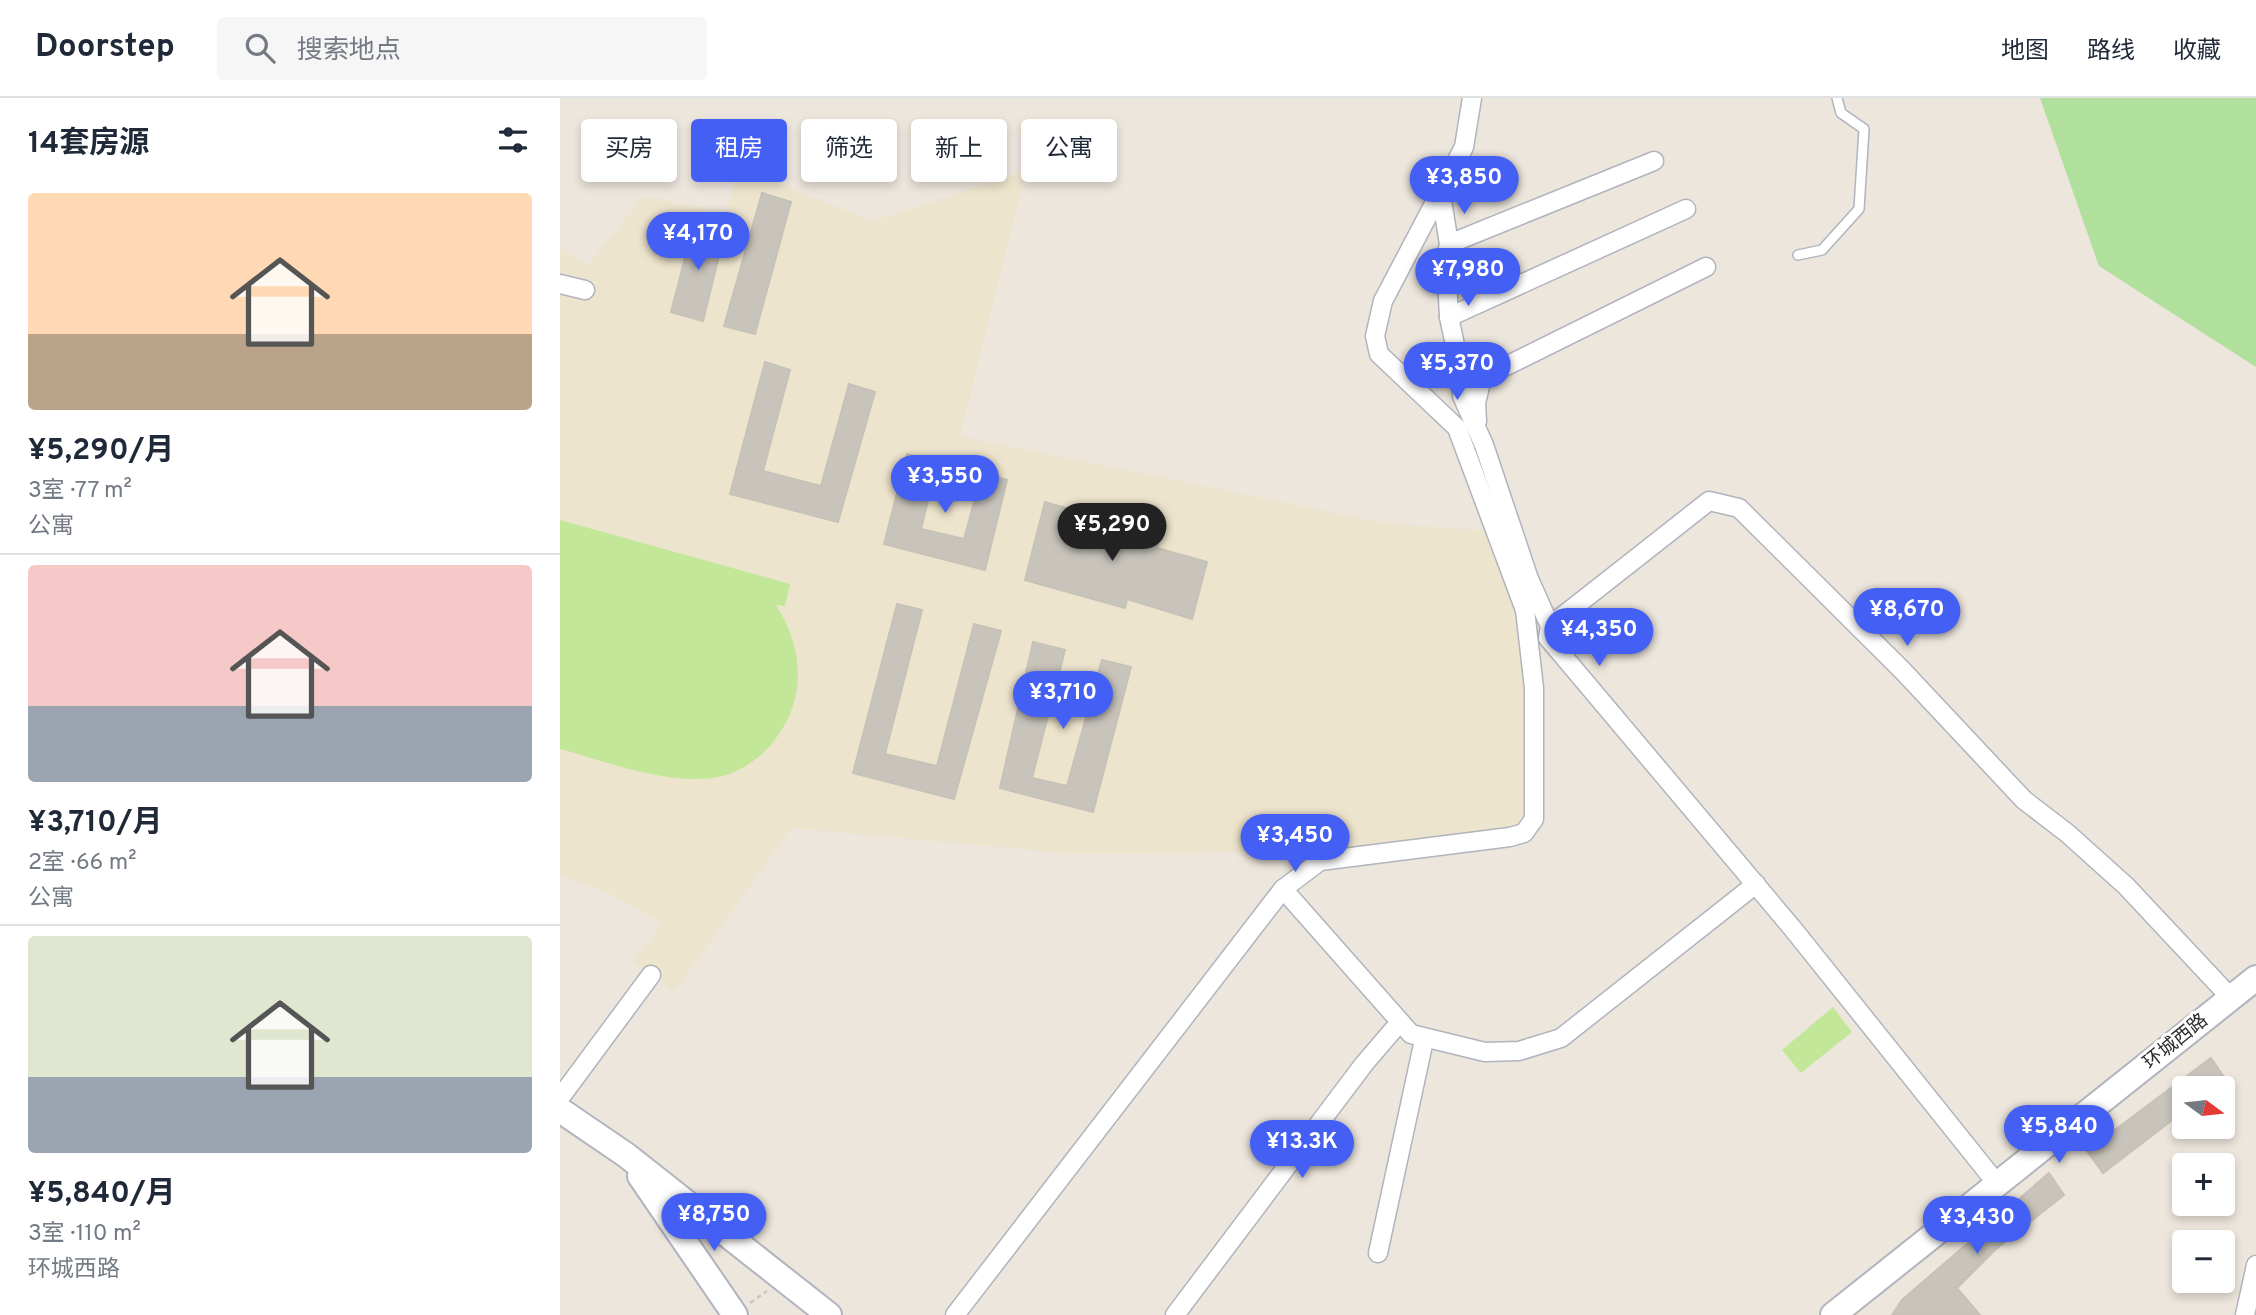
<!DOCTYPE html>
<html lang="zh">
<meta charset="utf-8">
<style>
body{margin:0;font-family:Overpass,"Noto Sans SC",sans-serif;background:#f6f6f7;color:#1f2937;height:100vh;display:flex;flex-direction:column;font-size:26px;white-space:nowrap}
*{box-sizing:border-box;margin:0}
p{font-size:23px;color:#747a83}
.icon{flex:none;width:38px;height:38px;fill:none;stroke:currentColor;stroke-width:2;stroke-linecap:round;stroke-linejoin:round}
.map{position:relative;flex:1;overflow:hidden}
.panel{display:flex;flex-direction:column;background:#fff;width:560px}
.panel>*{flex:none}
.guide{position:absolute;left:21px;top:21px;width:665px;height:63px;display:flex;gap:14px}
.needle{width:46px;rotate:105deg}
.tools{position:absolute;left:1612px;top:978px;display:grid;gap:14px}
.tools a{display:grid;place-items:center;width:63px;height:63px;border-radius:7px;background:#fff;box-shadow:0 4px 10px #0003;font-size:35px}
.price{position:absolute;translate:-50% -60px;padding:0 16px;border-radius:24px;background:#445ff3;color:#fff;font-size:23px;line-height:46px;filter:drop-shadow(0 2px 4px #0008)}
.price::after{content:'';position:absolute;left:50%;top:42px;width:21px;height:16px;margin-left:-10px;background:inherit;clip-path:polygon(0 0,100% 0,50% 100%)}
.price.on{background:#222;color:#fff}
ul{padding:0;list-style:none}
li{display:grid;align-content:center;gap:14px;height:371px;padding:0 28px}
li+li{border-top:2px solid #e0e1e3}
li span{display:grid;place-items:center;height:217px;border-radius:7px;color:#555}
li>.icon{margin-inline-start:auto}
span .icon{width:126px;height:126px;fill:#fffc;stroke-width:1}
li b{font-size:30px}
h2{display:flex;justify-content:space-between;align-items:center;height:84px;padding:0 28px;font-size:30px}
.tag{padding:0 24px;border-radius:7px;background:#fff;box-shadow:0 4px 10px #0003;font-size:24px;line-height:63px}
.tag.on{background:#445ff3;color:#fff}
header{display:flex;align-items:center;gap:42px;box-sizing:border-box;height:98px;padding:0 35px;background:#fff;border-bottom:2px solid #e0e1e3}
header strong{font-size:33px}
nav{display:flex;gap:38px;margin-inline-start:auto;font-size:24px}
.search{width:490px;height:63px;background:#f6f6f7;display:flex;align-items:center;gap:18px;box-sizing:border-box;padding:0 24px;border-radius:7px;color:#747a83;font-size:26px}
main{display:flex;flex:1;min-height:0}
.map>svg:first-child{display:block}
</style>
<header>
<strong>Doorstep</strong>
<div class="search"><svg class="icon" aria-label="search" viewBox="0 0 24 24"><circle cx="10" cy="10" r="6"/><path d="M15 15l6 6"/></svg>搜索地点</div>
<nav><a>地图</a><a>路线</a><a>收藏</a></nav>
</header>
<main>
<section class="panel">
<h2>14套房源<svg class="icon" aria-label="filters" viewBox="0 0 24 24"><path d="M4 7h16M4 17h16"/><circle cx="9" cy="7" r="2"/><circle cx="15" cy="17" r="2"/></svg></h2>
<ul>
<li><span style="background:linear-gradient(#ffd9b3 65%,#b9a48a 0)"><svg class="icon" aria-label="home" viewBox="0 0 24 24"><path d="M3 11l9-7 9 7M6 9v11h12V9"/></svg></span><div><b>¥5,290/月</b><p>3室 · 77 m²</p><p>公寓</p></div></li>
<li><span style="background:linear-gradient(#f6c9c9 65%,#9aa5b1 0)"><svg class="icon" aria-label="home" viewBox="0 0 24 24"><path d="M3 11l9-7 9 7M6 9v11h12V9"/></svg></span><div><b>¥3,710/月</b><p>2室 · 66 m²</p><p>公寓</p></div></li>
<li><span style="background:linear-gradient(#dfe7d0 65%,#9aa5b1 0)"><svg class="icon" aria-label="home" viewBox="0 0 24 24"><path d="M3 11l9-7 9 7M6 9v11h12V9"/></svg></span><div><b>¥5,840/月</b><p>3室 · 110 m²</p><p>环城西路</p></div></li>
</ul>
</section>
<div class="map">
<svg width="1696" height="1217" viewBox="0 0 1696 1217">
<rect width="100%" height="100%" fill="#ece6dd"/>
<path fill="#ede4cd" d="M466,73L400,338L829,426L932,433L961,507L969,577L968,721L953,734L778,753L731,754L514,756L231,730L114,894L73,864L103,826L51,796L0,777V149L28,167L84,98L167,115L175,78L214,84L313,123Z"/>
<path fill="#b1e09c" d="M1480,0H1696V269L1539,168Z"/>
<g fill="#c3e798">
<path d="M0,422L230,486L225,508L216,507C246,554 247,607 208,650C194,665 174,677 153,680C103,686 48,664 0,651Z"/>
<path d="M1273,909L1292,934L1241,975L1222,952Z"/>
</g>
<g fill="#c8c4bc" stroke="#c7c2b7" stroke-width="2">
<path d="M202,95L231,104L195,236L164,228Z"/>
<path d="M134,125L165,133L143,223L111,214Z"/>
<path d="M205,264L230,272L203,373L261,388L289,286L315,294L278,424L170,396Z"/>
<path d="M347,356L384,366L379,388L372,386L361,431L404,441L416,397L403,393L409,370L447,382L425,472L324,446Z"/>
<path d="M485,404L600,437L597,450L647,464L632,521L567,501L565,510L465,482Z"/>
<path d="M337,506L362,512L325,656L377,668L414,526L441,533L394,701L293,675Z"/>
<path d="M473,544L505,552L472,680L507,688L542,562L571,569L533,714L440,690Z"/>
<path d="M1651,960L1666,982L1654,990H1624V1013L1543,1075L1527,1053Z"/>
<path d="M1489,1075L1504,1097L1437,1150L1397,1190L1420,1217H1332L1342,1202Z"/>
</g>
<g fill="none" stroke-linecap="round" stroke-linejoin="round">
<g stroke="#b1b3be" stroke-width="12">
<path id="service" d="M1238,157L1262,152L1299,111L1304,31L1281,15L1277,0"/>
</g>
<g stroke="#b1b3be" stroke-width="21">
<g id="minor">
<path d="M881,96L889,146L886,160L889,219L901,275L902,298L924,347L969,481L990,528L988,540L1233,831L1438,1087"/>
<path d="M889,146L1094,63"/>
<path d="M0,186L25,192"/>
<path d="M889,219L1126,111"/>
<path d="M917,323L916,305L922,280L1146,169"/>
<path d="M990,528L1149,403L1179,410L1342,572L1464,702L1507,735L1566,788L1671,900"/>
<path d="M723,791L760,763L950,739L964,735L974,721V590L965,512L897,330L819,256L815,238L823,203L904,49L912,0"/>
<path d="M0,1000L91,877"/>
<path d="M818,1155L864,942"/>
<path d="M395,1217L723,791L851,936L925,954L959,953L1001,940L1196,786"/>
<path d="M615,1217L804,966L840,924"/>
<path d="M1685,1217L1696,1167"/>
</g>
</g>
<g stroke="#b1b3be" stroke-width="28">
<g id="secondary">
<path d="M0,1012L66,1057L269,1217"/>
<path d="M80,1078L175,1217"/>
<path d="M1273,1217L1696,880"/>
</g>
</g>
<path stroke="#c8c8c8" stroke-width="2.5" stroke-dasharray="5 3.5" stroke-linecap="butt" d="M190,1205L207,1193"/>
<use href="#service" stroke="#fff" stroke-width="9"/>
<use href="#minor" stroke="#fff" stroke-width="18"/>
<use href="#secondary" stroke="#fff" stroke-width="24"/>
</g>
<g text-anchor="middle" dominant-baseline="central" stroke-width="6" stroke-linejoin="round" paint-order="stroke">
<g font-size="19" fill="#2b2b2b" stroke="#fff">
<text transform="translate(1616 944) rotate(-39)">环城西路</text>
</g>
</g>
</svg>
<div class="tools">
<a><svg class="needle" viewBox="-14 -14 28 28"><path d="M0-13l5 13h-10z" fill="#e53935"/><path d="M0 13l5-13h-10z" fill="#747a83"/></svg></a>
<a>+</a>
<a>−</a>
</div>
<b class="price" style="left:904px;top:118px">¥3,850</b>
<b class="price" style="left:138px;top:174px">¥4,170</b>
<b class="price" style="left:908px;top:210px">¥7,980</b>
<b class="price" style="left:897px;top:304px">¥5,370</b>
<b class="price" style="left:385px;top:417px">¥3,550</b>
<b class="price on" style="left:552px;top:465px">¥5,290</b>
<b class="price" style="left:1347px;top:550px">¥8,670</b>
<b class="price" style="left:1039px;top:570px">¥4,350</b>
<b class="price" style="left:503px;top:633px">¥3,710</b>
<b class="price" style="left:735px;top:776px">¥3,450</b>
<b class="price" style="left:1499px;top:1067px">¥5,840</b>
<b class="price" style="left:742px;top:1082px">¥13.3K</b>
<b class="price" style="left:154px;top:1155px">¥8,750</b>
<b class="price" style="left:1417px;top:1158px">¥3,430</b>
<div class="guide">
<a class="tag">买房</a>
<a class="tag on">租房</a>
<a class="tag">筛选</a>
<a class="tag">新上</a>
<a class="tag">公寓</a>
</div>
</div>
</main>
